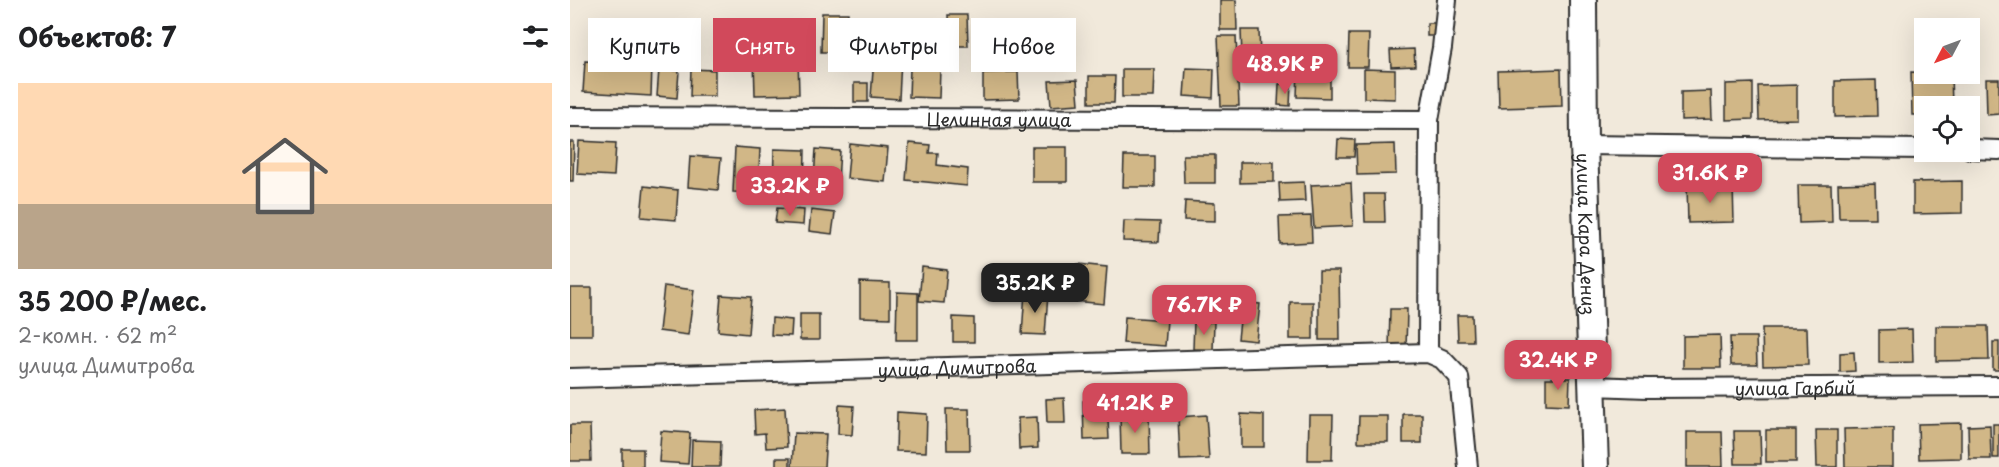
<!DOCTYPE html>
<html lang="ru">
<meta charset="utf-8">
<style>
body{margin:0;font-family:"Playpen Sans",sans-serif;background:#f2f2f2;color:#202124;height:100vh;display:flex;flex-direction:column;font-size:22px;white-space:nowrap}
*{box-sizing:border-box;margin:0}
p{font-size:20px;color:#757577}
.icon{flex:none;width:33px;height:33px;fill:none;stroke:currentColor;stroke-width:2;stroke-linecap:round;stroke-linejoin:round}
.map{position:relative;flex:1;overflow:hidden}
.panel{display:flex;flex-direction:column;background:#fff;width:570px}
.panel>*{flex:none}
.top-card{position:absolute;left:18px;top:18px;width:570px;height:54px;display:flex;gap:12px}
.needle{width:39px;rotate:229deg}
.fabs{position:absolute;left:1344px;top:18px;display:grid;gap:12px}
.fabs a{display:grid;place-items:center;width:66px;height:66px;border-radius:0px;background:#fff;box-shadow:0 6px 24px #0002;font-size:30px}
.price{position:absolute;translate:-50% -51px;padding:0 14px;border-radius:12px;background:#d1495b;color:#fff;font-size:20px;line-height:39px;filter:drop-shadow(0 2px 3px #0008)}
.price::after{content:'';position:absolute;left:50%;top:36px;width:18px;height:14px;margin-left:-9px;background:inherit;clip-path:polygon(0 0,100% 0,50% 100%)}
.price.current{background:#222;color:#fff}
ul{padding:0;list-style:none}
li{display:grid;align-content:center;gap:12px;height:318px;padding:0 18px}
li span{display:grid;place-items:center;height:186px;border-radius:0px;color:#555}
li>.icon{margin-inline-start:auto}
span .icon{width:108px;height:108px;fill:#fffc;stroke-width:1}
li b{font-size:26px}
h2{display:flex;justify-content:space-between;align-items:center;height:72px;padding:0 18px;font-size:26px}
.chip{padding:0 21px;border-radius:0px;background:#fff;box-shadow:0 6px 24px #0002;font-size:21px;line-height:54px}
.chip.current{background:#d1495b;color:#fff}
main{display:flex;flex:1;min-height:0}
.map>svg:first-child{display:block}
</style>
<main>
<section class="panel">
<h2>Объектов: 7<svg class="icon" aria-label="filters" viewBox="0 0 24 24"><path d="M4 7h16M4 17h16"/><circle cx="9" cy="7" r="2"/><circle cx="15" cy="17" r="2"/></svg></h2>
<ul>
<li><span style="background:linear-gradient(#ffd9b3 65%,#b9a48a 0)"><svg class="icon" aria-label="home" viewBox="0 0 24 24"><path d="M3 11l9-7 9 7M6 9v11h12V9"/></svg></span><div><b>35 200 ₽/мес.</b><p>2-комн. · 62 m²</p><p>улица Димитрова</p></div></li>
</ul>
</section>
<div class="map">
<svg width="1429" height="467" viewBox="0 0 1429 467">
<rect width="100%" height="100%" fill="#f1e9db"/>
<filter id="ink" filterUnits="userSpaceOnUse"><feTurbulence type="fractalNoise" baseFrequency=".0167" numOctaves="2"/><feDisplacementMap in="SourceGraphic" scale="12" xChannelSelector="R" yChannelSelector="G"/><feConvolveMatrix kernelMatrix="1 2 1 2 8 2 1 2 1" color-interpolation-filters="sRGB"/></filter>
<g filter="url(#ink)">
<g fill="#d1b787" stroke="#2b2b2b" stroke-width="1.5">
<path d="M650,0H666L667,30H650Z"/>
<path d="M252,13H278L277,52H251Z"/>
<path d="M378,15H397L398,46H379Z"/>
<path d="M92,22L104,24L102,46L90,45Z"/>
<rect x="857" y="23" width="12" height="13"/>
<path d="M417,26H434L435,50L418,51Z"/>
<path d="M671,30H689L690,57H672Z"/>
<path d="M779,34H799L798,67H778Z"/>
<path d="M343,36L360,38L358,64L341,62Z"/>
<path d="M648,36H666L669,106H651Z"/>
<path d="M844,49L845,66L821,67L820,50Z"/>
<path d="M228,58L229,94L185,95L184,59Z"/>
<path d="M304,58L331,59L329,99L301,97Z"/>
<path d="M15,61L82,65L81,96L13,92Z"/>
<path d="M340,68L370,69L369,98L339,97Z"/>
<path d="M616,68L644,69L643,98L614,96Z"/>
<path d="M728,68L760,69V98L727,97Z"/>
<path d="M89,69L109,71L107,98L87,96Z"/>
<path d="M121,69L145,70V96H120Z"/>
<path d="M552,69H584L583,97H552Z"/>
<path d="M794,69L825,70V99L794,98Z"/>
<path d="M991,69L992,106L929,108L928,71Z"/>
<path d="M448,72L449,99L413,100V73Z"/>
<path d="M1341,72L1381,74L1382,106H1354V115H1342Z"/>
<path d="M519,76H545L544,103H519Z"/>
<path d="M1416,79H1429V114L1417,115Z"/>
<path d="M507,80L509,104L481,106L479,81Z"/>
<path d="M1306,80L1307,116L1265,117V81Z"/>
<rect x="284" y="83" width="14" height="19"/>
<path d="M1183,83V119L1156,120V84Z"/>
<path d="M709,84H721L720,106L708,105Z"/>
<path d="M1227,85V119L1189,120L1188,86Z"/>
<path d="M1141,91L1142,119L1111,120V92Z"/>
<path d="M768,139L785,140L784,157H767Z"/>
<path d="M9,141L46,143L44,176L7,174Z"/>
<path d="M0,142H4L3,181H0Z"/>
<path d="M339,143L360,145L359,153H368L367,165L398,169L397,186L336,180Z"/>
<path d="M280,144L318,148L315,182L277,178Z"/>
<path d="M825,144L826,174L787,175L786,145Z"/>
<path d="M165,147L190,149L188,193L163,192Z"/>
<rect x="462" y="147" width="35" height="35"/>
<path d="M204,149L235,150L234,192L203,191Z"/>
<path d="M246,149L270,151L267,195L243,193Z"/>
<path d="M613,155H645V183H614Z"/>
<path d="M120,156L151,158L148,190L118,187Z"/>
<path d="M554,156H585V187H553Z"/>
<path d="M670,162H704V182L670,183Z"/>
<path d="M1392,181V213L1343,214V182Z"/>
<path d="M734,182L735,201L710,202L709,183Z"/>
<path d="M781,183L783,226L744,228L741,185Z"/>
<path d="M1305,183L1306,218H1269L1268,184Z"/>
<path d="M1117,185H1163L1164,222L1118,223Z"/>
<path d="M1228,185H1261L1262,222L1229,223Z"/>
<path d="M74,186L108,190L106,220L71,217Z"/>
<path d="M794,194H814L815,222H795Z"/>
<path d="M615,201L645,203V221L614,220Z"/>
<path d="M207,208L234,210L233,225L205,223Z"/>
<path d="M241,210L265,213L262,234L239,231Z"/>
<path d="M741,216L742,242L710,244L709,217Z"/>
<path d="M554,221L590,222L589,242L553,241Z"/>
<path d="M508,264L537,267L534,304L504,301Z"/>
<path d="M352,267L377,270L374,303L349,301Z"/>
<path d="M749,271H769L770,340H749Z"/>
<path d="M290,282L320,283V318L290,317Z"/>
<path d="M94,286L124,290L118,335L89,331Z"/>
<rect x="0" y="288" width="22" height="47"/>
<path d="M327,292L348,293V340H326Z"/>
<path d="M455,292L478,294L475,335L452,334Z"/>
<path d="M151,295L181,297L178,334L148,331Z"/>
<path d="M648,299L669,301L668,317L647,315Z"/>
<path d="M672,302L690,304L686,341L668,339Z"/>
<rect x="720" y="302" width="23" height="37"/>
<path d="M820,309H837L836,350L819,349Z"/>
<rect x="230" y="314" width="19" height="26"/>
<path d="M887,315H902L903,341H888Z"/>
<path d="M383,317L404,318V342H383Z"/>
<path d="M555,317L597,320L595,346L553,343Z"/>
<path d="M202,318L222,320L221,336L201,335Z"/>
<path d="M624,321L644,322L643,350L623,349Z"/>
<path d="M1366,326H1418L1419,360L1366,361Z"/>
<path d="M1192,328H1237L1238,365L1193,366Z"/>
<path d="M1342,329L1343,362L1309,363V330Z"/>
<path d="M1150,335L1151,368H1113V336Z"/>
<path d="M1160,337H1186L1187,365H1161Z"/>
<rect x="1423" y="342" width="6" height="28"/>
<path d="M1284,352L1285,371L1270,372V353Z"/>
<path d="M976,378H1000L999,405L976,404Z"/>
<path d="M494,398L495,423H477L476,399Z"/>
<path d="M537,400L539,439L514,440L513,401Z"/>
<path d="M269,405L284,406L282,435L268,434Z"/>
<path d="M215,408L217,447L196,448L195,433L185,434L184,410Z"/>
<path d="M376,409H399L400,450H377Z"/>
<path d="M327,412L357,414L356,452L326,451Z"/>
<path d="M579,414L580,454H551L550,415Z"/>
<path d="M671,414L694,415V447H671Z"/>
<rect x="833" y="414" width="19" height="29"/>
<path d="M636,415L639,459L610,460L608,417Z"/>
<path d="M739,415H763L762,460H738Z"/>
<path d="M789,416H818V442H788Z"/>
<path d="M467,417L468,448L449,449L448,418Z"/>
<path d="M1391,423V458L1349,459L1348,424Z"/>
<rect x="1423" y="424" width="6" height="34"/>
<path d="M0,425H20L21,461H0Z"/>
<path d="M1420,425L1421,459H1399L1398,426Z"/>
<path d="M1323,428V467H1275L1274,429Z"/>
<rect x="1196" y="430" width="30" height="32"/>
<path d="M1246,430H1267V467H1247Z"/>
<path d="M91,431L120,433L118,464L89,462Z"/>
<path d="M1164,431H1190L1191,464H1165Z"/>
<path d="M1117,432H1152L1153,467H1117Z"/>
<path d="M224,433L256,434L254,467H222Z"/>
<path d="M122,440L151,441L150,467H121Z"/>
<rect x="52" y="449" width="21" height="18"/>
<rect x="206" y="458" width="14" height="9"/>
</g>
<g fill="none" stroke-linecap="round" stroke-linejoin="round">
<g stroke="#2b2b2b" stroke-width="22">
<g id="street">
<path id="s1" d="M0,117L859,120"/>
<path d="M1014,145L1354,149"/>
<path d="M1400,149L1429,150"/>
<path d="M858,353L859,120L872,48L877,0"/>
<path id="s2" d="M0,378L858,353L872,359L889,377L898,467"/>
<path id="s3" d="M1023,386L1077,388L1429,386"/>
</g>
</g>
<g stroke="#2b2b2b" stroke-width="30">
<g id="secondary">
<path id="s4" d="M1013,0L1014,145L1025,467"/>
</g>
</g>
<use href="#street" stroke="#fff" stroke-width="18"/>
<use href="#secondary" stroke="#fff" stroke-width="26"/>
</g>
</g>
<g text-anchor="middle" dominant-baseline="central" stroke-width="4.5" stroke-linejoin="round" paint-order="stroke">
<g font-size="18" fill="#2b2b2b" stroke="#fff">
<text stroke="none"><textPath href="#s1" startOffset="429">Целинная улица</textPath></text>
<text stroke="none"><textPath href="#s4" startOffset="234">улица Кара Дениз</textPath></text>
<text stroke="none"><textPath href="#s2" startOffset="387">улица Димитрова</textPath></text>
<text stroke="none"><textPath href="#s3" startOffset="202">улица Гарбий</textPath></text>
</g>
</g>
</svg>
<div class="fabs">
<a><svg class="needle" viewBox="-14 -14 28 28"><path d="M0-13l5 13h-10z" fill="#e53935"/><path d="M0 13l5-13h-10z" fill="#757577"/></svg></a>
<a><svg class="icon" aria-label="locate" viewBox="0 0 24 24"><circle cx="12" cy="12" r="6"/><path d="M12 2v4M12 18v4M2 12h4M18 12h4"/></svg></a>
</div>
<b class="price" style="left:715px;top:95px">48.9K ₽</b>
<b class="price" style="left:1140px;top:204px">31.6K ₽</b>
<b class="price" style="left:220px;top:217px">33.2K ₽</b>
<b class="price current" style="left:465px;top:314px">35.2K ₽</b>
<b class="price" style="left:634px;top:336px">76.7K ₽</b>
<b class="price" style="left:988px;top:391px">32.4K ₽</b>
<b class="price" style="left:565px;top:434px">41.2K ₽</b>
<div class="top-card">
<a class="chip">Купить</a>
<a class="chip current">Снять</a>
<a class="chip">Фильтры</a>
<a class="chip">Новое</a>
</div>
</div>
</main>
